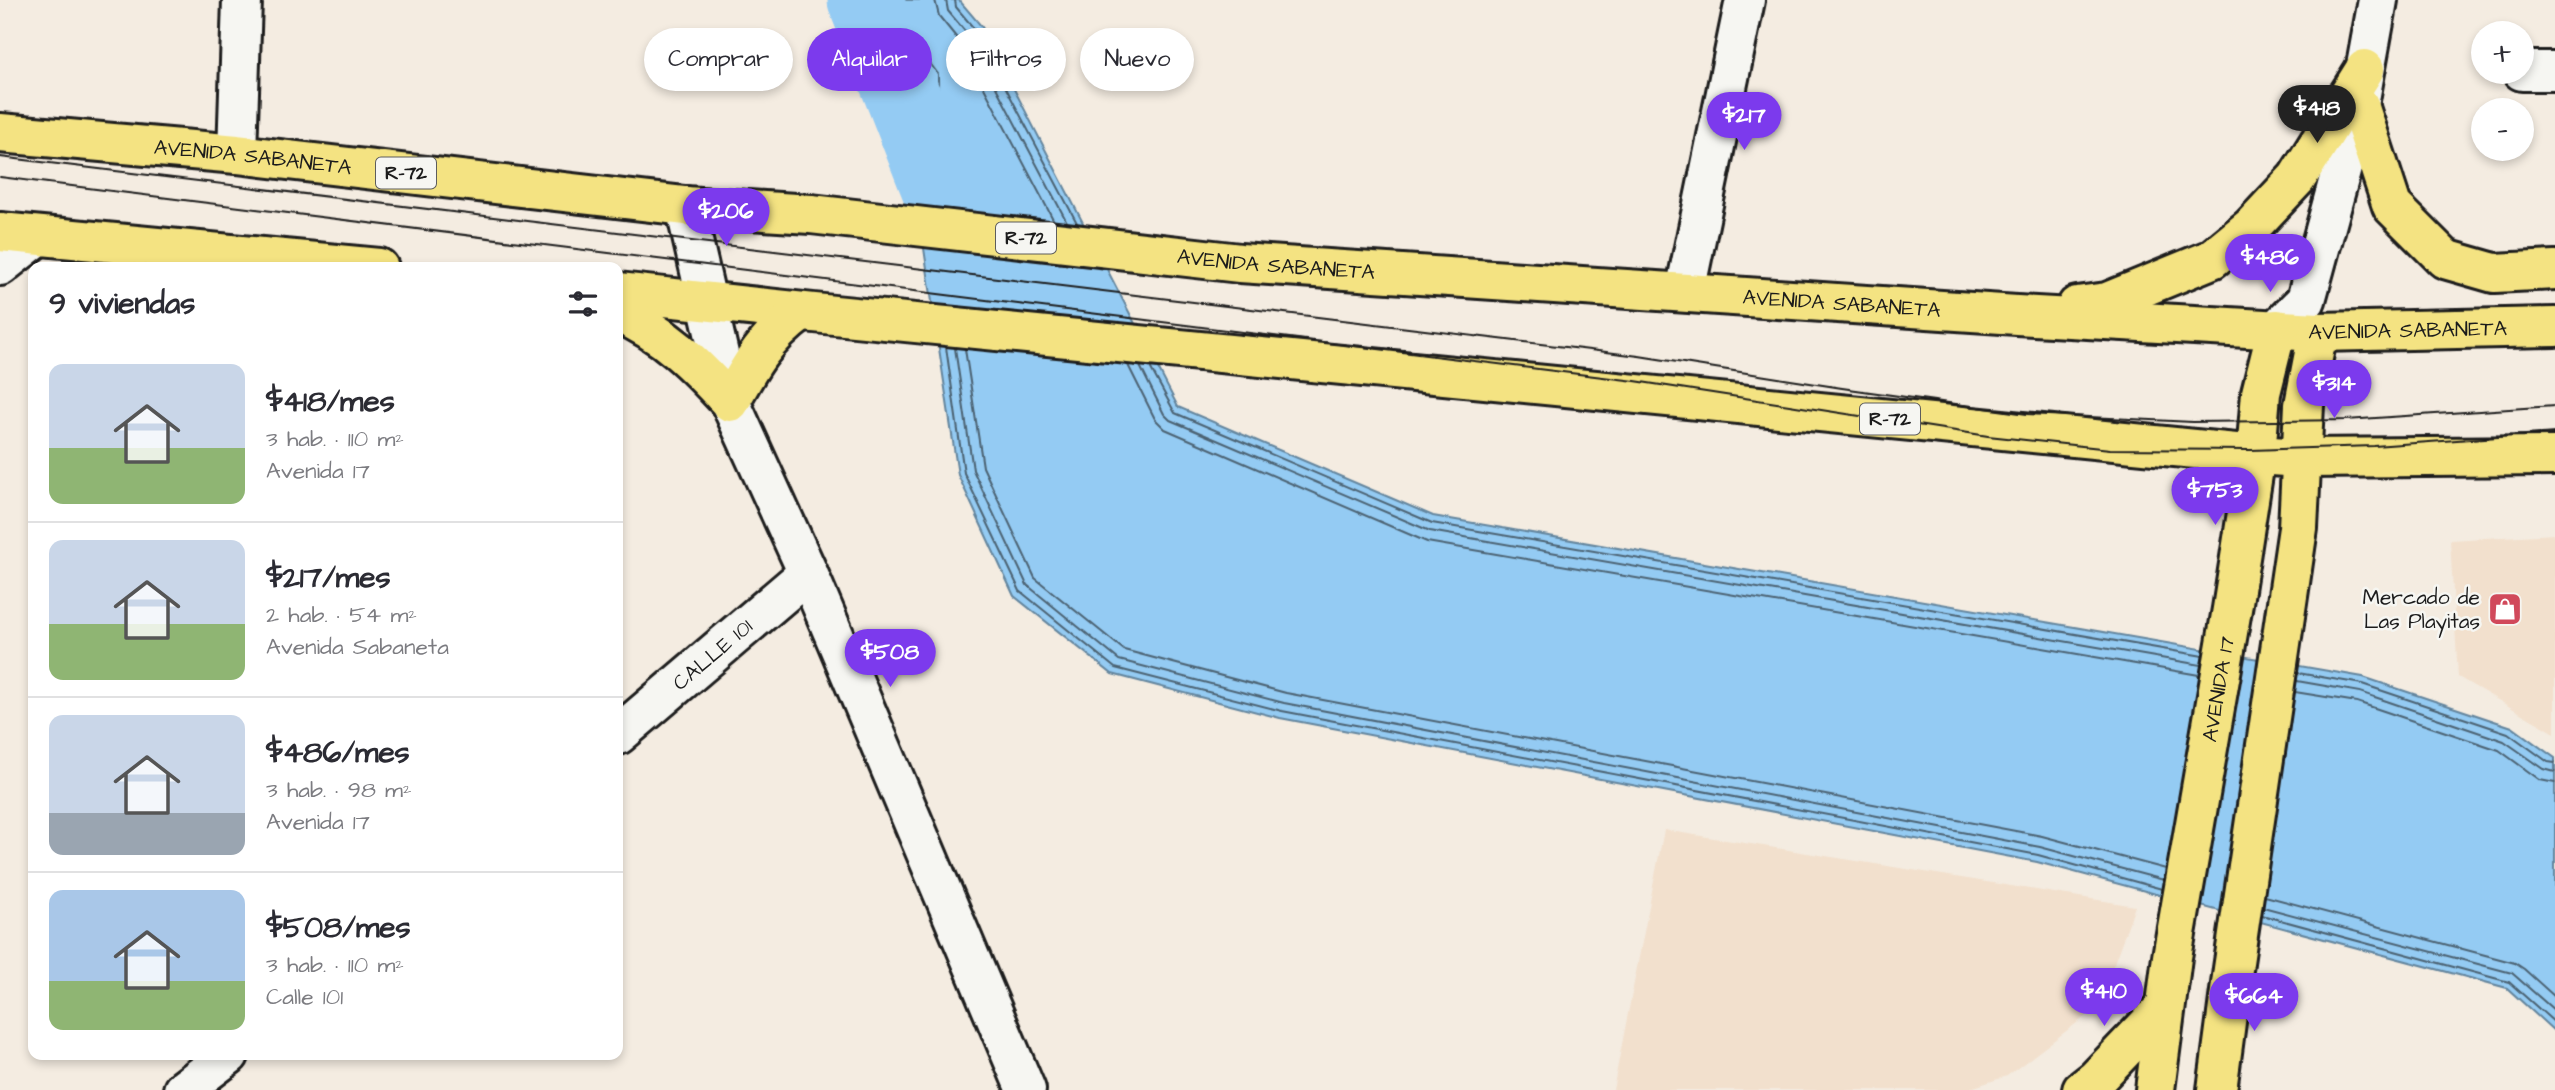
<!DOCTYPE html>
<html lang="es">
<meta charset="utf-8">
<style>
body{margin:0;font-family:"Architects Daughter",sans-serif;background:#f2f2f3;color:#2b2b33;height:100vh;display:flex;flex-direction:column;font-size:26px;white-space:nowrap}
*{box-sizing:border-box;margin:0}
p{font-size:23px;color:#7c7c81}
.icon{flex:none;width:38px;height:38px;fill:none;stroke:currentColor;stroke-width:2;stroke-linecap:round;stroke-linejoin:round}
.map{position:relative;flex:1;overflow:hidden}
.side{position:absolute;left:28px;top:262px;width:595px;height:798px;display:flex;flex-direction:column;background:#fff;border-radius:14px;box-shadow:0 4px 10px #0003}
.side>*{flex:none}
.hud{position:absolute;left:644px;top:28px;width:665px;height:63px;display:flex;gap:14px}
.fabs{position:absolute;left:2471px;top:21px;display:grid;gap:14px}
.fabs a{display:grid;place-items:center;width:63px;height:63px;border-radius:50%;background:#fff;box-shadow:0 4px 10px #0003;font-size:35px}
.price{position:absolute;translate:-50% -60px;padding:0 16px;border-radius:24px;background:#7c3aed;color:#fff;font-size:23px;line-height:46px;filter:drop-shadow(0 2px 4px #0008)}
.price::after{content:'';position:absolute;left:50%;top:42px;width:21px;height:16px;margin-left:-10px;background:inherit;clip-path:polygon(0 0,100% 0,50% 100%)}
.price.current{background:#222;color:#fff}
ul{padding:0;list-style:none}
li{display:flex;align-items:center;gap:21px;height:175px;padding:0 21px}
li+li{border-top:2px solid #e1e1e2}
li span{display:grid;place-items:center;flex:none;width:196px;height:140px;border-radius:14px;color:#555}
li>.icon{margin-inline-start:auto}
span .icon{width:84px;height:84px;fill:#fffc;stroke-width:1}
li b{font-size:30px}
h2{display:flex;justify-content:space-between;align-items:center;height:84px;padding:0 21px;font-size:30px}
.chip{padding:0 24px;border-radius:32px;background:#fff;box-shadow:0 4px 10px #0003;font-size:24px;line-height:63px}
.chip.current{background:#7c3aed;color:#fff}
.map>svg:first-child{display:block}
</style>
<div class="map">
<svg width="2555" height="1090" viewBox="0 0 2555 1090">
<rect width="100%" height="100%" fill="#f4ece1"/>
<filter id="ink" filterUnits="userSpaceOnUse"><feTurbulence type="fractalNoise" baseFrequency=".0143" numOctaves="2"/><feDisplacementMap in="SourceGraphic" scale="14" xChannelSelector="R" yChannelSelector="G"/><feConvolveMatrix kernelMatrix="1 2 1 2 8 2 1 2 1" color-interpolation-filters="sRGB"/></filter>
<g filter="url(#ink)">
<g fill="#f2e0cd">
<path d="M2555,534V733L2458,677L2450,540Z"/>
<path d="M1664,830L2135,906L2098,1007L2007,1076L1965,1090H1613Z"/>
</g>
<path fill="#94cbf3" stroke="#64859d" stroke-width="2" d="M850,0H959L982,27L1178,407L1433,516L2363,677L2512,727L2555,758V1032L2507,988L2037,862L1280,718L1112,674L1014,596L958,475L913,175V82Z"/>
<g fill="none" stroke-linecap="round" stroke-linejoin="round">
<g stroke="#4c6272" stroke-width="2">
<path d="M858,0L920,80V175L925,206"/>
<path d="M869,0L928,77L929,174L934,207"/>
<path d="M883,0L938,74L939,173L944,208"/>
<path d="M935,0L939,16L960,42L1054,221"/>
<path d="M946,0L948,11L969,36L1067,222"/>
<path d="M955,0L956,7L976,31L1077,223"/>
<path d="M946,347L964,473L1020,591L1115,668L1282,711L2038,855L2162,889"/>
<path d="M955,348L973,470L1027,585L1119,660L1284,703L2040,847L2164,880"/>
<path d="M965,349L983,467L1035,578L1124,650L1286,693L2042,836L2166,869"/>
<path d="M1128,365L1155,419L1165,429L1427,542L2199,675"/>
<path d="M1140,366L1164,414L1170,420L1430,531L2201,665"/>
<path d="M1150,367L1175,413L1432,523L2203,656"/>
<path d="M2298,673L2362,684L2508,733L2548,762L2555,763"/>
<path d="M2297,681L2360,692L2504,741L2544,769L2555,772"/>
<path d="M2295,692L2357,702L2499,750L2540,780L2555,783"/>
<path d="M2265,896L2515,963L2524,969L2555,997"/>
<path d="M2263,907L2512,973L2555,1011"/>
<path d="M2262,915L2509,982L2555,1023"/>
</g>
<path stroke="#94cbf3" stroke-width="75" d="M865,0L951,219"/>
<g stroke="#1c1c1c" stroke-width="44">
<g id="minor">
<path d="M2522,71H2555"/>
<path d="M237,154L242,0"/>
<path d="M685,206L730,402L808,573L1026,1090"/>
<path d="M0,266L38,236"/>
<path d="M1685,292L1745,0"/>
<path d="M2277,329L2306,300L2359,105L2378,0"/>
<path id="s1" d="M618,735L808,573"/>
<path d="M183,1090L229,1055"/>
</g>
</g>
<g stroke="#1c1c1c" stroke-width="44">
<g id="major">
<path d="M2359,105L2392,206L2445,259L2494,273L2555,270"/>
<path id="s2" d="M0,133L237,154L685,206L811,214L1240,263L2017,315L2318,332L2555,327"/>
<path d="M0,232L379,268"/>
<path d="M618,292L814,313L2256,455L2302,458L2555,456"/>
<path d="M2077,306L2107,302L2212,259L2251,227L2297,178L2365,69"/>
<path d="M618,313C665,333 696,365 730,402C752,362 765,339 801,312"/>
<path d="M2082,1090L2096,1079L2164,1008"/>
<path id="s3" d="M2155,1090L2172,957L2232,609L2256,455L2261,393L2277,329"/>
<path d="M2217,1090L2233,969L2298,528L2304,405L2318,332"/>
</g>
</g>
<use href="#minor" stroke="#f6f6f2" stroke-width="38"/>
<use href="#major" stroke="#f4e382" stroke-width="38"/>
<g stroke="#1c1c1c" stroke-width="2">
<path d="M0,157L1639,356L1842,388L2027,414L2193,422L2346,420L2555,406"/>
<path d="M0,177L1635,381L1988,436L2110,449L2251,450L2374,446L2555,433"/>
</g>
</g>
</g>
<defs>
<g id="shop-square" transform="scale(1.75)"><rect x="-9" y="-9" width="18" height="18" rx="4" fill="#d1495b" stroke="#f6f6f2"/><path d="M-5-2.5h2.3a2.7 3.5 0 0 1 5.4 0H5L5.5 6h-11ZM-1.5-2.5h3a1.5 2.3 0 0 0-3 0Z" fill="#fff"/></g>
</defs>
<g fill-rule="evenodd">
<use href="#shop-square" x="2505" y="609"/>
</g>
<g text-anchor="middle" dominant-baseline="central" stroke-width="5" stroke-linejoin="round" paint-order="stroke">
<g fill="#f6f6f2" stroke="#5d5d5c" stroke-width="2">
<rect x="376" y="157.5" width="60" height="31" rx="5"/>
<rect x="996" y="222.5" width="60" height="31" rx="5"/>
<rect x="1860" y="403.5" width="60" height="31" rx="5"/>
</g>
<g font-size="19" font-weight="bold" fill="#1c1c1c">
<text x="406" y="173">R-72</text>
<text x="1026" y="238">R-72</text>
<text x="1890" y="419">R-72</text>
</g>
<g font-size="21" fill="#1c1c1c" stroke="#f6f6f2">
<text stroke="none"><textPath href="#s2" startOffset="254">AVENIDA SABANETA</textPath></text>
<text stroke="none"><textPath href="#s2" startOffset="1283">AVENIDA SABANETA</textPath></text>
<text stroke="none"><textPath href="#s2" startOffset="1850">AVENIDA SABANETA</textPath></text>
<text stroke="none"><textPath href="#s2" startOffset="2417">AVENIDA SABANETA</textPath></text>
<text stroke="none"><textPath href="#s1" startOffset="124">CALLE 101</textPath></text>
<text stroke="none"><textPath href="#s3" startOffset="406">AVENIDA 17</textPath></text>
</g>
<g font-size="21" fill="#1c1c1c" stroke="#f6f6f2" text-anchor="end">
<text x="2480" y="597">Mercado de<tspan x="2480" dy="24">Las Playitas</tspan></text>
</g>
</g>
</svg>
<div class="fabs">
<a>+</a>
<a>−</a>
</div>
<b class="price current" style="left:2317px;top:145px">$418</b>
<b class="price" style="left:1744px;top:152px">$217</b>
<b class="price" style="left:726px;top:248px">$206</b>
<b class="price" style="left:2270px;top:294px">$486</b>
<b class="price" style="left:2334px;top:420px">$314</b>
<b class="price" style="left:2215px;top:527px">$753</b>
<b class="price" style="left:890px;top:689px">$508</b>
<b class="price" style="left:2104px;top:1028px">$410</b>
<b class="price" style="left:2254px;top:1033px">$664</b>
<div class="hud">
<a class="chip">Comprar</a>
<a class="chip current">Alquilar</a>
<a class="chip">Filtros</a>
<a class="chip">Nuevo</a>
</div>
<section class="side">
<h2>9 viviendas<svg class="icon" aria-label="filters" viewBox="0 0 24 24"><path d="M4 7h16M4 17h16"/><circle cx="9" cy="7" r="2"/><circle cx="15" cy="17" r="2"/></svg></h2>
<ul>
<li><span style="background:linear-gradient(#c9d6e8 60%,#8fb573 0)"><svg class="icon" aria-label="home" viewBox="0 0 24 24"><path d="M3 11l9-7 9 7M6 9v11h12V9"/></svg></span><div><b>$418/mes</b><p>3 hab. · 110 m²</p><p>Avenida 17</p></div></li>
<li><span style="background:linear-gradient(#c9d6e8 60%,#8fb573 0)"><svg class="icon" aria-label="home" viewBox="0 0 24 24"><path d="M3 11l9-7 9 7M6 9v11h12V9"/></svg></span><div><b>$217/mes</b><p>2 hab. · 54 m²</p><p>Avenida Sabaneta</p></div></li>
<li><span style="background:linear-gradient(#c9d6e8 70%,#9aa5b1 0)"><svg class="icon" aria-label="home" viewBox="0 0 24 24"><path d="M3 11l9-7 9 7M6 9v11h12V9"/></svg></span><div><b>$486/mes</b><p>3 hab. · 98 m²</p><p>Avenida 17</p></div></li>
<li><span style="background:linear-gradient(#a9c7e8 65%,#8fb573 0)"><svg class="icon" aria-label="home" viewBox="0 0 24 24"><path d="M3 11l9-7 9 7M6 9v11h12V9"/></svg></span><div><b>$508/mes</b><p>3 hab. · 110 m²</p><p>Calle 101</p></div></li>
</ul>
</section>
</div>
